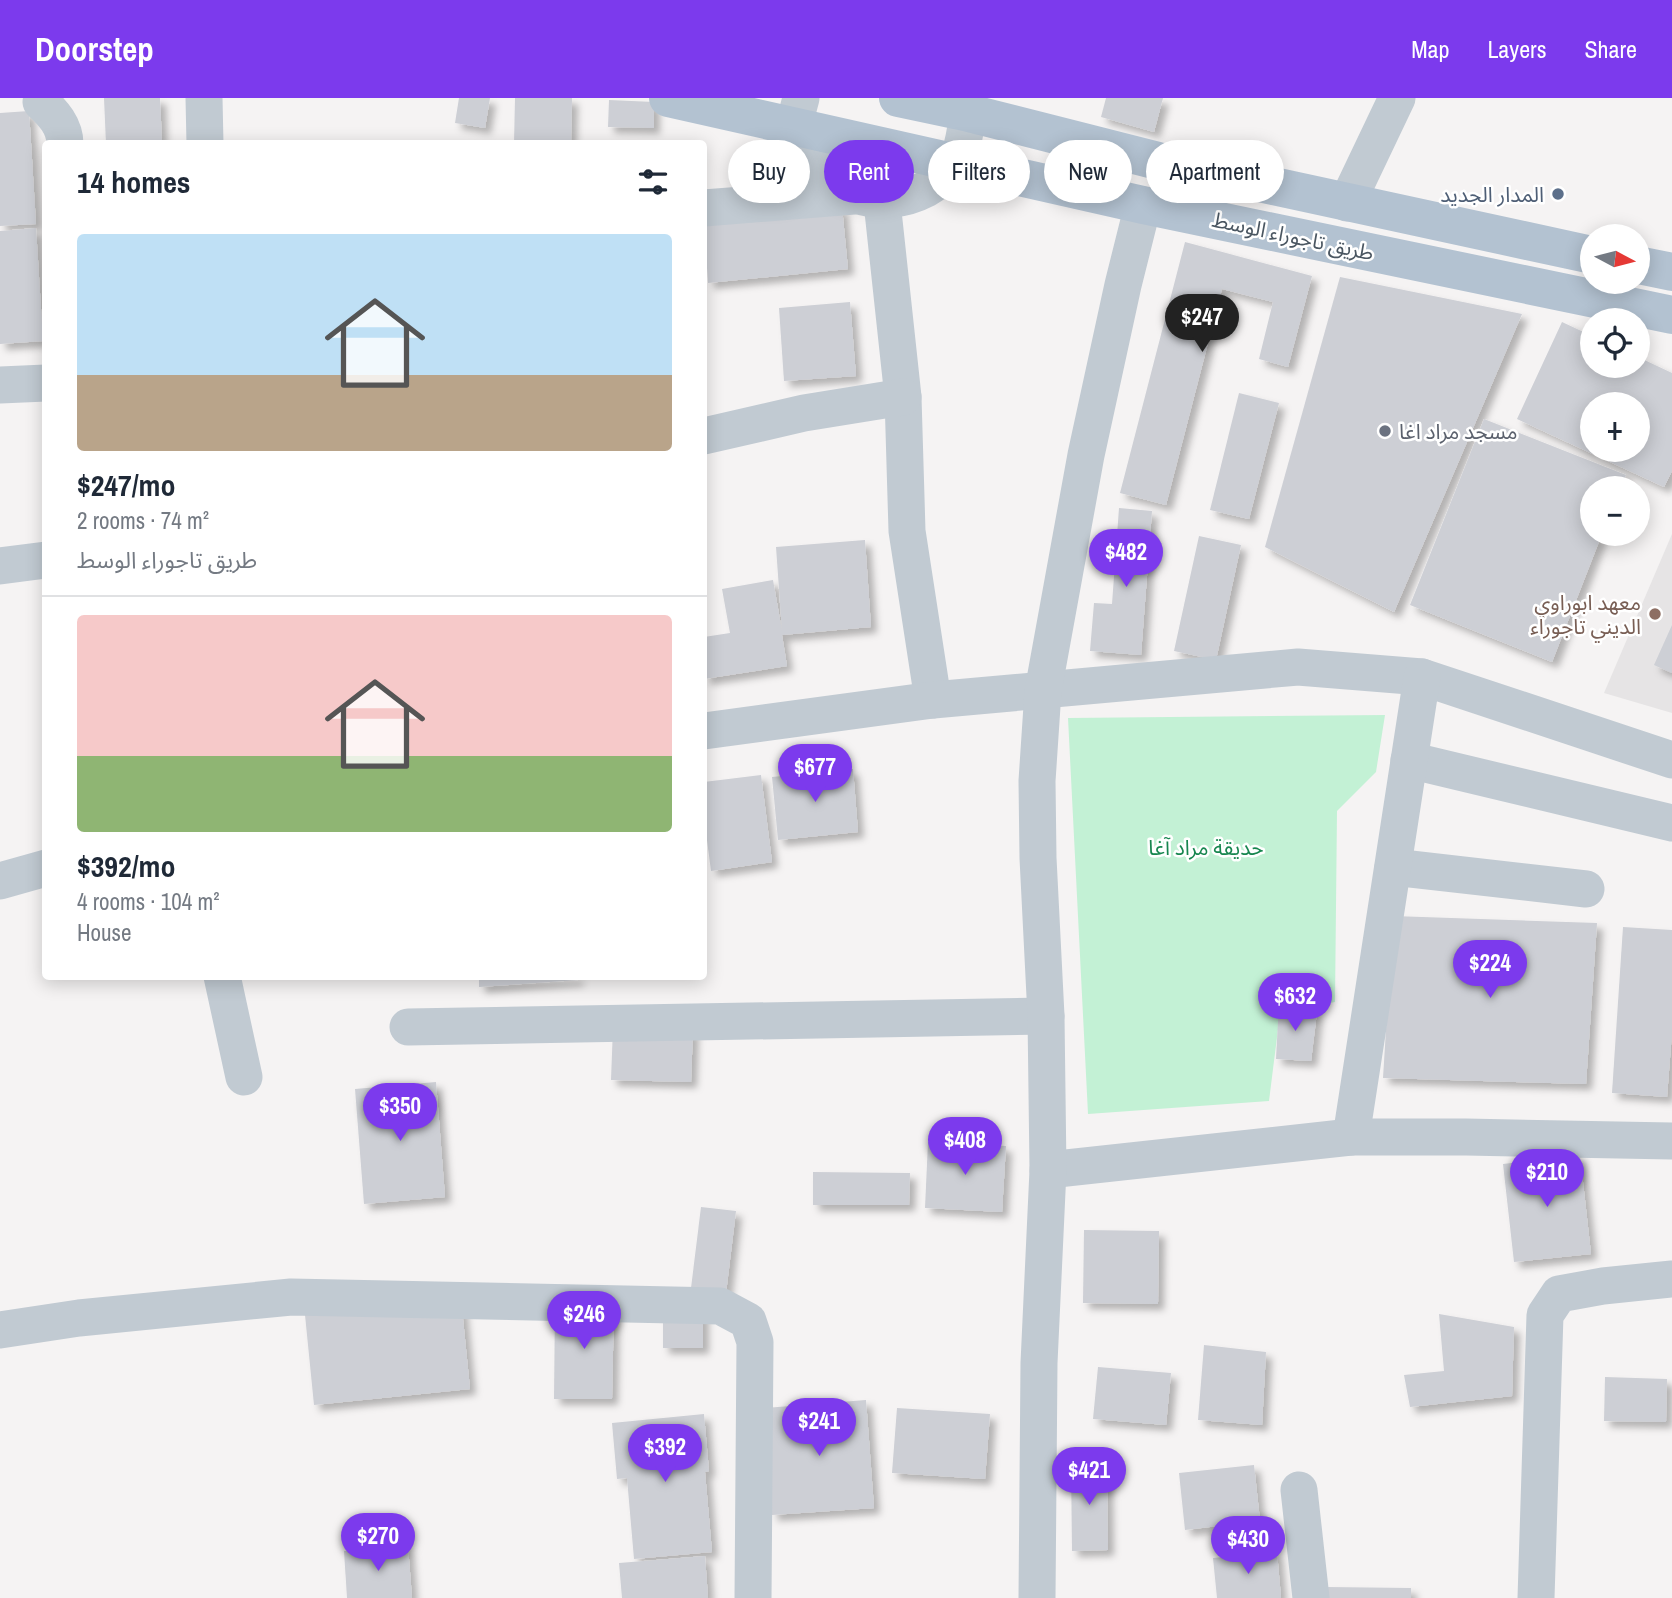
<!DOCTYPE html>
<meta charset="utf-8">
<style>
body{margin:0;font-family:"Archivo Narrow","Noto Sans Arabic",sans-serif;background:#f6f6f7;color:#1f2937;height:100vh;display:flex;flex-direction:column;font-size:26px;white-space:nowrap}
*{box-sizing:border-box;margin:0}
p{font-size:23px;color:#747a83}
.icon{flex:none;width:38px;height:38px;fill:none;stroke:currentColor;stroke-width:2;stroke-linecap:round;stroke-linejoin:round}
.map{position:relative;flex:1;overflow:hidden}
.panel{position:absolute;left:42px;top:42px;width:665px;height:840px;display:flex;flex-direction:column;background:#fff;border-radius:7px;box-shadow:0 4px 18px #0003}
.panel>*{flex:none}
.hud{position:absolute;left:728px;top:42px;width:665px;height:63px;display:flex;gap:14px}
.needle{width:46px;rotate:97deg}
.fabs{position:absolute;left:1580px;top:126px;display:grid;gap:14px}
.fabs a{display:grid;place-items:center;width:70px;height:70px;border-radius:50%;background:#fff;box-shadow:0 4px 18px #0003;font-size:35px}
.price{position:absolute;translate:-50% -60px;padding:0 16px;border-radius:24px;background:#7c3aed;color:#fff;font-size:23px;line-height:46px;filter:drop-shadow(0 2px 4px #0008)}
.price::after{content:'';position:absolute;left:50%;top:42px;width:21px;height:16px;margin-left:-10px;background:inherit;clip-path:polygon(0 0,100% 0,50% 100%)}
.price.on{background:#222;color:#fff}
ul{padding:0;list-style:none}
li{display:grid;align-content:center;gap:14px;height:371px;padding:0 35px}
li+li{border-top:2px solid #e0e1e3}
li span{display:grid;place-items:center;height:217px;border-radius:7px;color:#555}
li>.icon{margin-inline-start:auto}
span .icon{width:126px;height:126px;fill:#fffc;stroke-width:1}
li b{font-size:30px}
h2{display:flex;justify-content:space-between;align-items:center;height:84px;padding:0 35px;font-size:30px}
.pill{padding:0 24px;border-radius:32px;background:#fff;box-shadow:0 4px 18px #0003;font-size:24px;line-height:63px}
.pill.on{background:#7c3aed;color:#fff}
header{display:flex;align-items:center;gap:42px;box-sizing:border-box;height:98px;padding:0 35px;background:#7c3aed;color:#fff}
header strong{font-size:33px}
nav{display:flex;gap:38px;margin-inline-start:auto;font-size:24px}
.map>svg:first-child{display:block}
</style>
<header>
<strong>Doorstep</strong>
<nav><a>Map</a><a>Layers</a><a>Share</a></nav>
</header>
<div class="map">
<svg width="1672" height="1500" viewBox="0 0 1672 1500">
<defs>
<filter id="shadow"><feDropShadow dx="6" dy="6" stdDeviation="3.5" flood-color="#0004"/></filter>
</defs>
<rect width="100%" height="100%" fill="#f5f3f3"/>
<path fill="#e6e4e5" d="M1672,436V615L1604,595Z"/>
<path fill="#c3f1d5" d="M1385,617L1376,674L1337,713L1335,904L1280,915L1269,1003L1088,1016L1068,620Z"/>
<g fill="#cdcfd5" fill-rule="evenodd" filter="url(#shadow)">
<path d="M104,0H160L162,46H106Z"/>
<path d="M459,0H490L485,30L455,25Z"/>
<path d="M515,0H572L571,46H514Z"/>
<path d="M1106,0H1163L1154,34L1101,19Z"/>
<path d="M609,2L654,4V30L608,29Z"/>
<path d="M29,13L36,126L0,128V15Z"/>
<path d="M842,109L848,171L708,185L704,123Z"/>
<path d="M36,130L43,243L0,246V133Z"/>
<path d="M1185,144L1312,178L1288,269L1259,261L1273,204L1222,191L1166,407L1120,395Z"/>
<path d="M1340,179L1522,216L1394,514L1265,449Z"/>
<path d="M850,204L856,278L784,283L779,210Z"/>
<path d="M1562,224L1592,238V268H1638V259L1672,275V373L1664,389L1517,321ZM1592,306H1638V352H1592Z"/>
<path d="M1239,295L1279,305L1249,421L1210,412Z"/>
<path d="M1484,321L1626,377L1620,390H1592V436H1602L1552,564L1410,507Z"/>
<path d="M1119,410L1152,413L1141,557L1090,553L1094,505L1112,506Z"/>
<path d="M1199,438L1241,447L1216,562L1174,553Z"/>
<path d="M865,442L871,529L782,537L787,568L704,581V539L730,535L722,491L773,482L782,533L776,449Z"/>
<path d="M1672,527V575L1654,567Z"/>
<path d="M853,671L858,734L778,742L772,679Z"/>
<path d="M761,677L772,764L711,773L704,719V684Z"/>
<path d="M1393,818L1597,825L1586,986L1383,980Z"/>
<path d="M1623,829L1672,832V934L1667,999L1612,995Z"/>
<path d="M479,878H578V882L479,889Z"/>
<path d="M1279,904L1317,914L1311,963L1276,961Z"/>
<path d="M613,929L693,931L691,984L611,982Z"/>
<path d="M436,984L445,1099L364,1106L355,991Z"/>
<path d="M928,1044L1006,1048L1002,1114L925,1110Z"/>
<path d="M1580,1057L1591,1156L1514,1164L1503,1066Z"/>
<path d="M813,1074L910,1075L909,1107H813Z"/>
<path d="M701,1109L736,1113L726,1195L691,1190Z"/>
<path d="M1084,1132L1159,1133L1158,1206L1083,1205Z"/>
<path d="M461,1201L470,1291L314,1307L305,1217Z"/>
<rect x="663" y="1205" width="40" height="45"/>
<path d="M555,1206H614L612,1301H554Z"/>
<path d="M1439,1216L1514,1229L1512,1298L1410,1309L1404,1277L1444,1273Z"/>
<path d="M1204,1247L1266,1254L1262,1327L1198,1322Z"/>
<path d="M1098,1269L1171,1275L1166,1327L1093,1321Z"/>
<path d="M1605,1279L1667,1281L1666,1324L1604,1323Z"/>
<path d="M866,1302L874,1410L772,1417L765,1310Z"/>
<path d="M897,1310L990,1316L985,1381L892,1375Z"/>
<path d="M704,1316L709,1373L705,1374L712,1454L634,1461L627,1380L617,1381L612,1325Z"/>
<path d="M1071,1366H1107L1108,1452L1072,1453Z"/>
<path d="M1254,1367L1260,1423L1185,1432L1179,1375Z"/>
<path d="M408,1448L412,1500H347L344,1453Z"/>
<path d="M1277,1454L1281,1500H1217L1213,1460Z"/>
<path d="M705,1458L708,1500H622L619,1465Z"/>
<path d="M1326,1489L1411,1490V1500H1326Z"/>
</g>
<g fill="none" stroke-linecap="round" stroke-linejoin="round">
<g stroke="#c1cad2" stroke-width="37">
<path d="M204,0L205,46"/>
<path d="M801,0C799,8 796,18 795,26C795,34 801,44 805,51C826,97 881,115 926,91C936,85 951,74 957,63C964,47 969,17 967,0"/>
<path d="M41,4C53,15 65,28 65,46"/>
<path d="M882,104L903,299L907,433L933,602"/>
<path d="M1347,105L1397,0"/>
<path d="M704,110L854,98"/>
<path d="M0,287L46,285"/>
<path d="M704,338L804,315L903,299"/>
<path d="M0,468L46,462"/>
<path d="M704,633L933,602L1298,569L1422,579L1672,662"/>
<path d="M1409,662L1672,725"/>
<path d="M1393,769L1586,791"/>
<path d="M0,783L46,770"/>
<path d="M222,878L244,979"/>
<path d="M408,929L1046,918"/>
<path d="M1351,1039L1422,579"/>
<path d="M1048,1072L1351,1039H1466L1672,1043"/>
<path d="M0,1232L79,1220L291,1199L720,1208L748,1223L755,1244L753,1500"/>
<path d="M1299,1392L1311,1500"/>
<path d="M1037,1500L1039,1265L1048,1072L1046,918L1038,760L1037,683L1043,593L1086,357L1123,187L1143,107"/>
<path d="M1536,1500L1545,1217L1559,1196L1603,1188L1672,1181"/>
</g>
<g stroke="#b3c2d1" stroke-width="38">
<path d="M668,0L1143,107L1672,217"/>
<path d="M898,0L969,15L1158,63L1592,157"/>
<path d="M1638,167L1672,174"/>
</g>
</g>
<circle fill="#5c6f8a" stroke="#fff" stroke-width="2.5" cx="1558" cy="96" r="7"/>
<circle fill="#6b7280" stroke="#fff" stroke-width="2.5" cx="1385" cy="333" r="7"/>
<circle fill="#8d6e63" stroke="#fff" stroke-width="2.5" cx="1655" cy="516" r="7"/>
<g text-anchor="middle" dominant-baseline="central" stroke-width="5" stroke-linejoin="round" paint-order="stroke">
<g font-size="21" fill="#4e5e75" stroke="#fff" text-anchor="end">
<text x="1544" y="96">المدار الجديد</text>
</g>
<g font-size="21" fill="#4a5661" stroke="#fff">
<text transform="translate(1293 138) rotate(12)">طريق تاجوراء الوسط</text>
</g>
<g font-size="21" fill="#5b616d" stroke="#fff" text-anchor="start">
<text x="1399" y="333">مسجد مراد اغا</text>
</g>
<g font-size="21" fill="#785e54" stroke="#fff" text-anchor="end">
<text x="1641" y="504">معهد ابوراوي<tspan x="1641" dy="24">الديني تاجوراء</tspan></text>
</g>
<g font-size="21" fill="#17864f" stroke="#fff">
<text x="1206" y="749">حديقة مراد آغا</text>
</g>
</g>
</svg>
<div class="fabs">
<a><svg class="needle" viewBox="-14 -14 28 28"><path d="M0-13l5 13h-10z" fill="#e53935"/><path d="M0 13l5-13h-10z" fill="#747a83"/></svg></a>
<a><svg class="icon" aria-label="locate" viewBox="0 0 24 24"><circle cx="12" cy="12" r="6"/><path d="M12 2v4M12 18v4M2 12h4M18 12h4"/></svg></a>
<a>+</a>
<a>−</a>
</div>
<b class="price on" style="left:1202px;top:256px">$247</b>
<b class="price" style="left:1126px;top:491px">$482</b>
<b class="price" style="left:815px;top:706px">$677</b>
<b class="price" style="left:1490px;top:902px">$224</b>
<b class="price" style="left:1295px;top:935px">$632</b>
<b class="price" style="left:400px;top:1045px">$350</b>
<b class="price" style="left:965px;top:1079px">$408</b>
<b class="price" style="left:1547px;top:1111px">$210</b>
<b class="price" style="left:584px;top:1253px">$246</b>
<b class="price" style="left:819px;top:1360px">$241</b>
<b class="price" style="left:665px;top:1386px">$392</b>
<b class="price" style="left:1089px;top:1409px">$421</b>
<b class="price" style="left:378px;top:1475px">$270</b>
<b class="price" style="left:1248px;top:1478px">$430</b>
<div class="hud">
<a class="pill">Buy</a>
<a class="pill on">Rent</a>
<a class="pill">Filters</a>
<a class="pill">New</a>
<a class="pill">Apartment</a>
</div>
<section class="panel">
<h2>14 homes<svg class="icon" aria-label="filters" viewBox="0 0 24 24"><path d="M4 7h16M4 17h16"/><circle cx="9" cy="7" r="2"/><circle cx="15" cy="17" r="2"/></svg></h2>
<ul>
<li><span style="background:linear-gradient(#bfe0f5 65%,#b9a48a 0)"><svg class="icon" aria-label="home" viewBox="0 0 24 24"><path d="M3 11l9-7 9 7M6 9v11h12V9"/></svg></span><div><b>$247/mo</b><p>2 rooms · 74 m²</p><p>طريق تاجوراء الوسط</p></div></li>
<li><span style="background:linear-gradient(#f6c9c9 65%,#8fb573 0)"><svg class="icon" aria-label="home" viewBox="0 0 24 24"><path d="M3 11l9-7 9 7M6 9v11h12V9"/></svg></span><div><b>$392/mo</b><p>4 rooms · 104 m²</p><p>House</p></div></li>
</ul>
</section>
</div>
